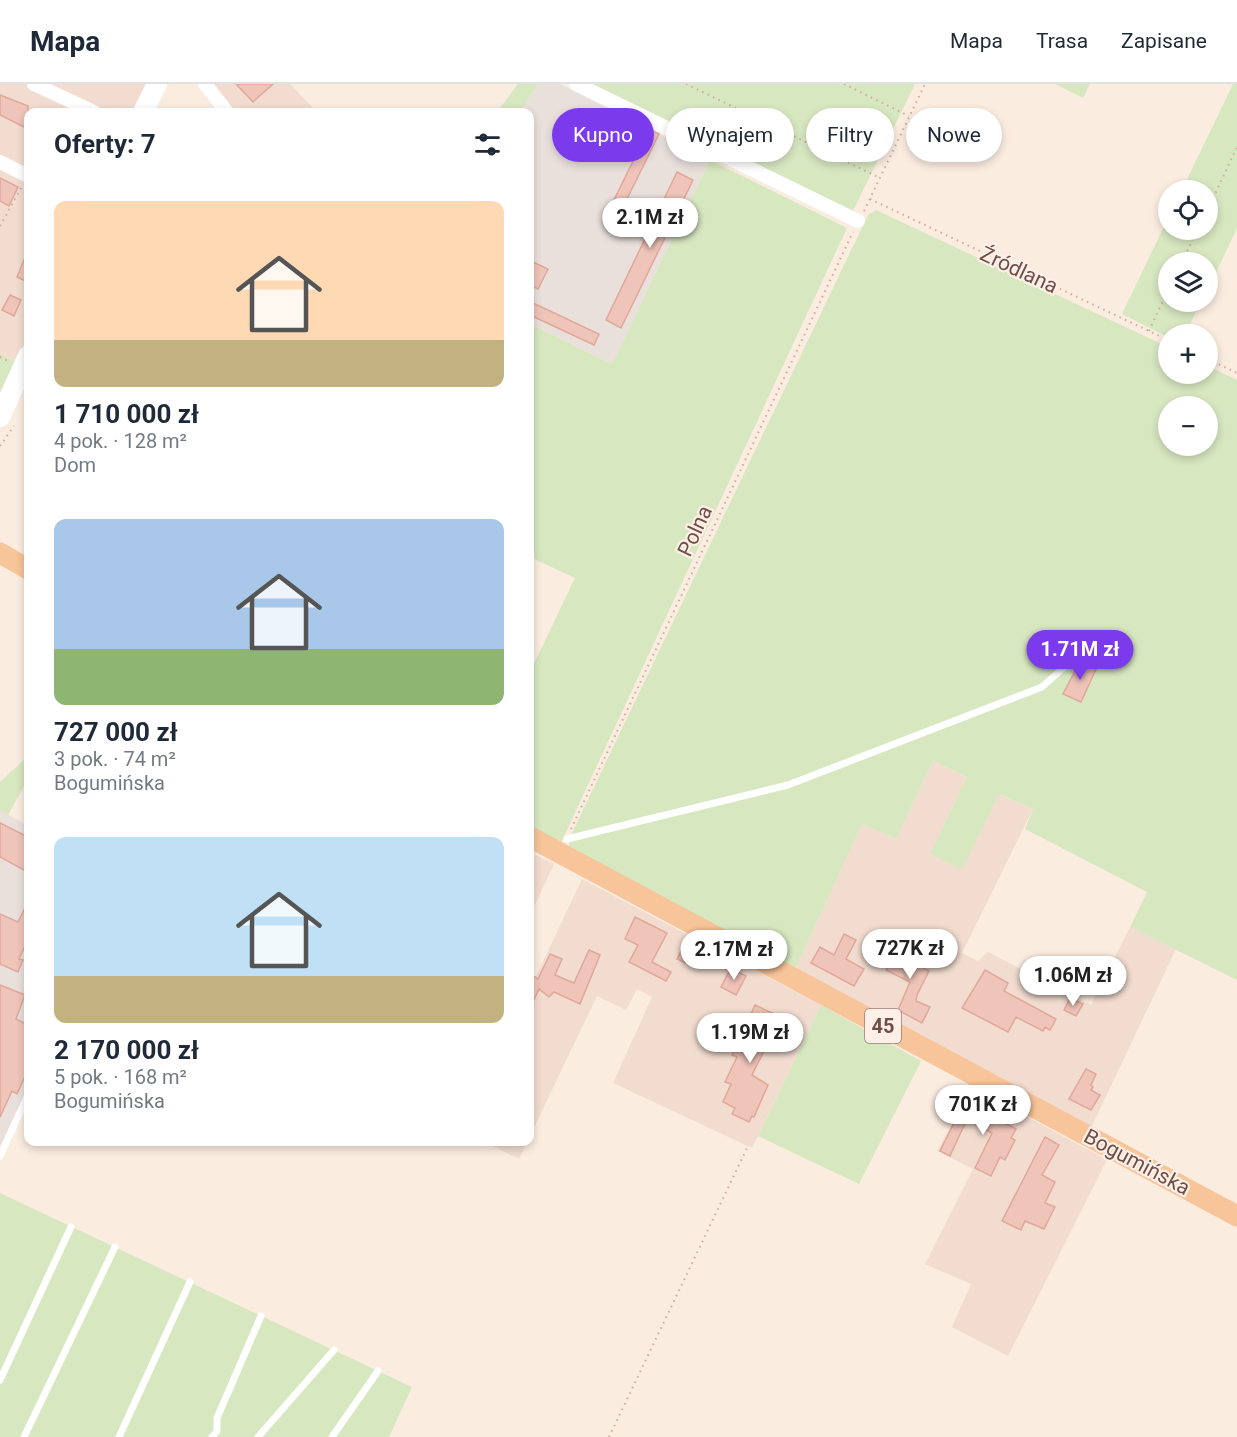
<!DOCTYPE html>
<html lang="pl">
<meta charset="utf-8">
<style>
body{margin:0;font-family:Roboto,sans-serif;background:#f6f6f7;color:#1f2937;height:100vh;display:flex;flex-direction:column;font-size:22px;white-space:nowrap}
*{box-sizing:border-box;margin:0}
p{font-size:20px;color:#747a83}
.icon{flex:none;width:33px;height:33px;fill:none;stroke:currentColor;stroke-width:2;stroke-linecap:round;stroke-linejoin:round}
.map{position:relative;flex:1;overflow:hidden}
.details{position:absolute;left:24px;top:24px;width:510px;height:1038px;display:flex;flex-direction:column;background:#fff;border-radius:12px;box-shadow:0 3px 9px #0003}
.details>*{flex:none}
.top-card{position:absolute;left:552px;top:24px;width:570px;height:54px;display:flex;gap:12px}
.tools{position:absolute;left:1158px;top:96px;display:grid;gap:12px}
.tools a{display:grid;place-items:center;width:60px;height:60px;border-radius:50%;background:#fff;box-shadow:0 3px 9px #0003;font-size:30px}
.price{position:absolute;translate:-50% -51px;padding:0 14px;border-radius:21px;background:#fff;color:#222;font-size:20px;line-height:39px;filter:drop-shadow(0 2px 3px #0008)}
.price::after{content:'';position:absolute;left:50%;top:36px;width:18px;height:14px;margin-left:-9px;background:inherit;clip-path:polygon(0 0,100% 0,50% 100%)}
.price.on{background:#7c3aed;color:#fff}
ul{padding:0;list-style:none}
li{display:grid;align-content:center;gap:12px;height:318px;padding:0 30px}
li span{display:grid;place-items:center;height:186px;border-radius:12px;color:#555}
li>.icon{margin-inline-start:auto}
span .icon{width:108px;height:108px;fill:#fffc;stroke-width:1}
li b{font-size:26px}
h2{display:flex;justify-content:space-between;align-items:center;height:72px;padding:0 30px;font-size:26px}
.pill{padding:0 21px;border-radius:27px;background:#fff;box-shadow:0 3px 9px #0003;font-size:21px;line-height:54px}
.pill.on{background:#7c3aed;color:#fff}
header{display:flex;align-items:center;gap:36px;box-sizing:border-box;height:84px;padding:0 30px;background:#fff;border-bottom:2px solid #e0e1e3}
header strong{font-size:28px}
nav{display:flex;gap:33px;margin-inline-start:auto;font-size:21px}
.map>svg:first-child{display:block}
</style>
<header>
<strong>Mapa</strong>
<nav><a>Mapa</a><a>Trasa</a><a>Zapisane</a></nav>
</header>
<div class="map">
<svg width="1237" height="1353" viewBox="0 0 1237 1353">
<rect width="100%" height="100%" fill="#fbece0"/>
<g fill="#f2dccf">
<path d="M0,0H146L132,28H28V251L16,278L0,270Z"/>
<path d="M202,0H290L317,28H226Z"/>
<path d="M933,677L967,693L930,770L962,785L998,710L1033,725L962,869L978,877L988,868L1091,921L1130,843L1176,865L1091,1044L795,886L862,740L896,755Z"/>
<path d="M530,768L554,780L530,831Z"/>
<path d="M582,795L821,921L752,1064L613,999L652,913L637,905L626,926L597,912L530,1052V905Z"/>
<path d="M972,1003L1107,1076L1008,1272L952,1243L971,1200L925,1180L973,1085L937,1067Z"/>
<path d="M485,1058H527L519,1075Z"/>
</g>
<g fill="#e9e0dc">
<path d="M538,0H560L710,76L612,280L530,240V28H520Z"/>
<path d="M0,726L28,742V890L23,901L28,904V1004L0,1064Z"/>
</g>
<g fill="#d7e7c0" fill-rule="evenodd">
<path d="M518,0H538L520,28H497Z"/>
<path d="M593,0H915L853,127Z"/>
<path d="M1055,0H1090L1083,14Z"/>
<path d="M1233,0H1237V144L1208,205V178H1168V218H1201L1185,250L1168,253L1122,230L1168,134V146H1208V106H1182Z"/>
<path d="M710,76L847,144L560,761L530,745V588L575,494L530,473V240L612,280Z"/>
<path d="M876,126L1168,263V290H1208V282L1237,296V896L1130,843L1147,808L1025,745L1033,725L999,710L962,786L930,770L967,693L933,677L896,755L862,740L795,886L569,763L570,753L868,131ZM1168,322H1208V362H1168Z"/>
<path d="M0,270L16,278L0,312Z"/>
<path d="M28,672V695L8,731L0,726V698Z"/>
<path d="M821,921L921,977L859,1100L758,1052Z"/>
<path d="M0,1109L412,1303L389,1353H0Z"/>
</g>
<g fill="#efc4b9" stroke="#e1a89a" stroke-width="1.5">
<path d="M236,0H273L253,18Z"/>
<path d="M0,11L28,22V45L0,31Z"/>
<path d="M644,43L659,50L622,125L612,120L643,57L638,55Z"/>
<path d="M677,88L693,96L621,244L606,236Z"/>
<path d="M0,94L18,103L9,122L0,117Z"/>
<path d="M28,166V198L17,193Z"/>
<path d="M533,178L548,185L538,205L530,201V184Z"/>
<path d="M10,211L21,216L14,232L2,226Z"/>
<path d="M533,219L599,250L594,261L530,231Z"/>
<path d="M1081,576L1097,583L1081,618L1063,610Z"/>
<path d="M0,739L28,753V780L24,786L0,773Z"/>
<path d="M28,818V856L19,875L23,876L18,888L0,880V830L18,838Z"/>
<path d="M635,833L667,849L652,878L671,888L666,897L629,878L638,861L625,855Z"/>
<path d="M844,850L856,856L846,875L864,885L854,902L811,879L820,863L834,871Z"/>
<path d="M905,854L918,861L910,877L929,887L917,911L916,917L930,923L922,939L898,926L910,898L886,886Z"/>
<path d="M685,860L702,868L694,883L677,875Z"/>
<path d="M589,866L600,871L580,920L554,908L549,913L539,905L530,924V890L538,895L550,870L562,875L555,891L574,899Z"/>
<path d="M731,884L746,892L736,911L721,903Z"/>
<path d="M985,886L1008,899L1004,907L1056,935L1050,946L1045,943L1043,947L1016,933L1008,948L962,924Z"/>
<path d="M0,901L25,911L16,935L28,941V986L17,1010L12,1007L0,1033Z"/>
<path d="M1070,914L1083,920L1076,932L1064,926Z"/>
<path d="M755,921L781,933L778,938L783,941L779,950L774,947L752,991L768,1001L754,1033L752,1032L749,1038L732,1030L735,1024L723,1018L731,1000L725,998L737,973L732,971Z"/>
<path d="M1086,985L1096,990L1091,1001L1093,1003L1091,1006L1100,1011L1091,1026L1069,1015Z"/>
<path d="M975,1016L992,1025L989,1031L1016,1045L1011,1054L1015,1056L1005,1076L1000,1073L991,1092L975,1084L992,1049L967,1035L950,1072L940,1067L961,1025L969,1028Z"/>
<path d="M1045,1053L1059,1061L1042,1091L1055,1098L1045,1119L1055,1123L1044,1145L1025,1137L1021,1146L1002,1137Z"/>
</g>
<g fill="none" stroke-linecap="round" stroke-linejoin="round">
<g stroke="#d4a89c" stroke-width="2" stroke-dasharray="1.5 4.5" stroke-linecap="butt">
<path d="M686,0L880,94"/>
<path d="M844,0L909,32"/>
<path d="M870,115L1168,256"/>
<path d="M1208,125L1237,63"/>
<path d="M864,127L925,0"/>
<path d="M0,142L22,102"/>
<path d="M1182,178L1197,146"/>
<path d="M1149,247L1168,206"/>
<path d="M0,273L8,277"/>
<path d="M1208,275L1237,289"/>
<path d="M0,362L14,342"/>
<path d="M571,745L853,148"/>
<path d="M609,1353L748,1062"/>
</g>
<g stroke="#fff" stroke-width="7">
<path d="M567,755L788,701L1042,603L1079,570"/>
<path d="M0,1072L28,1011"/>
<path d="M0,1296L71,1143"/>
<path d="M24,1353L115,1163"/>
<path d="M119,1353L190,1198"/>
<path d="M212,1353L217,1347V1334L261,1232"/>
<path d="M258,1353L334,1266"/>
<path d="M332,1353L378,1287"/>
</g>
<g stroke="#fff" stroke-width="14">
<path d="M34,0L94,28"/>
<path d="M205,0L227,28"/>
<path d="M576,0L858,137"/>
<path d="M0,78L26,91"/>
</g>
<g stroke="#fff" stroke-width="20">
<path d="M143,28L157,0"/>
<path d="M0,333L28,272"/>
</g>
<g stroke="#f8c49a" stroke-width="21">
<path d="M0,469L28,485"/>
<path d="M530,753L1237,1132"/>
</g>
</g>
<g text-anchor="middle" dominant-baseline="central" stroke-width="4.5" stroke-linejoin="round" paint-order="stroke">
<rect fill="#fef0e6" stroke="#9b7f78" stroke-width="1.5" x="865" y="925" width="36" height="34" rx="4.5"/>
<g font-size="20" font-weight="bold" fill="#704f49">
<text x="883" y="942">45</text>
</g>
<g font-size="21" fill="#704f49" stroke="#fef0e6">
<text transform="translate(1019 186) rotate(25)">Źródlana</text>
<text transform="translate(695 447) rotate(-65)">Polna</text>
<text transform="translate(1137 1078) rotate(28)">Bogumińska</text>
</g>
</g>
</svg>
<div class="tools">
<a><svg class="icon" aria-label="locate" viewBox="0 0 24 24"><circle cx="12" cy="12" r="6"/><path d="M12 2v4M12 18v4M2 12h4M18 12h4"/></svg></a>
<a><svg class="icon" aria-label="layers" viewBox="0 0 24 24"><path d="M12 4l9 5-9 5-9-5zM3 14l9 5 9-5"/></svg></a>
<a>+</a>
<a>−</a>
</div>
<b class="price" style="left:650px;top:165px">2.1M zł</b>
<b class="price on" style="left:1080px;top:597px">1.71M zł</b>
<b class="price" style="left:910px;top:896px">727K zł</b>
<b class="price" style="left:734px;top:897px">2.17M zł</b>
<b class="price" style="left:1073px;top:923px">1.06M zł</b>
<b class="price" style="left:750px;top:980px">1.19M zł</b>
<b class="price" style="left:983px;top:1052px">701K zł</b>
<div class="top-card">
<a class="pill on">Kupno</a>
<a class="pill">Wynajem</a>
<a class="pill">Filtry</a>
<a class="pill">Nowe</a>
</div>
<section class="details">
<h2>Oferty: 7<svg class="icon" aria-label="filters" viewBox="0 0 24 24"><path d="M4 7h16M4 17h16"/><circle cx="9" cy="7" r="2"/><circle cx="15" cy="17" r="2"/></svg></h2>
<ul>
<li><span style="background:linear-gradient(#ffd9b3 75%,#c2b280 0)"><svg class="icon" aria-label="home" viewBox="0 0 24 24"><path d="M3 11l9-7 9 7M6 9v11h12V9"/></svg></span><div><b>1 710 000 zł</b><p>4 pok. · 128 m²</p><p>Dom</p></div></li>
<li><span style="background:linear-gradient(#a9c7e8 70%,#8fb573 0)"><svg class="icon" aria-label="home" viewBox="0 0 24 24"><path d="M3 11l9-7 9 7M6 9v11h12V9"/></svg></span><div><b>727 000 zł</b><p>3 pok. · 74 m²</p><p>Bogumińska</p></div></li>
<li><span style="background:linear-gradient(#bfe0f5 75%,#c2b280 0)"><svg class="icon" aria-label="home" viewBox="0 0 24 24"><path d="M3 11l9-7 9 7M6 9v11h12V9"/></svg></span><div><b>2 170 000 zł</b><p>5 pok. · 168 m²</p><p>Bogumińska</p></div></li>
</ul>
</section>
</div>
